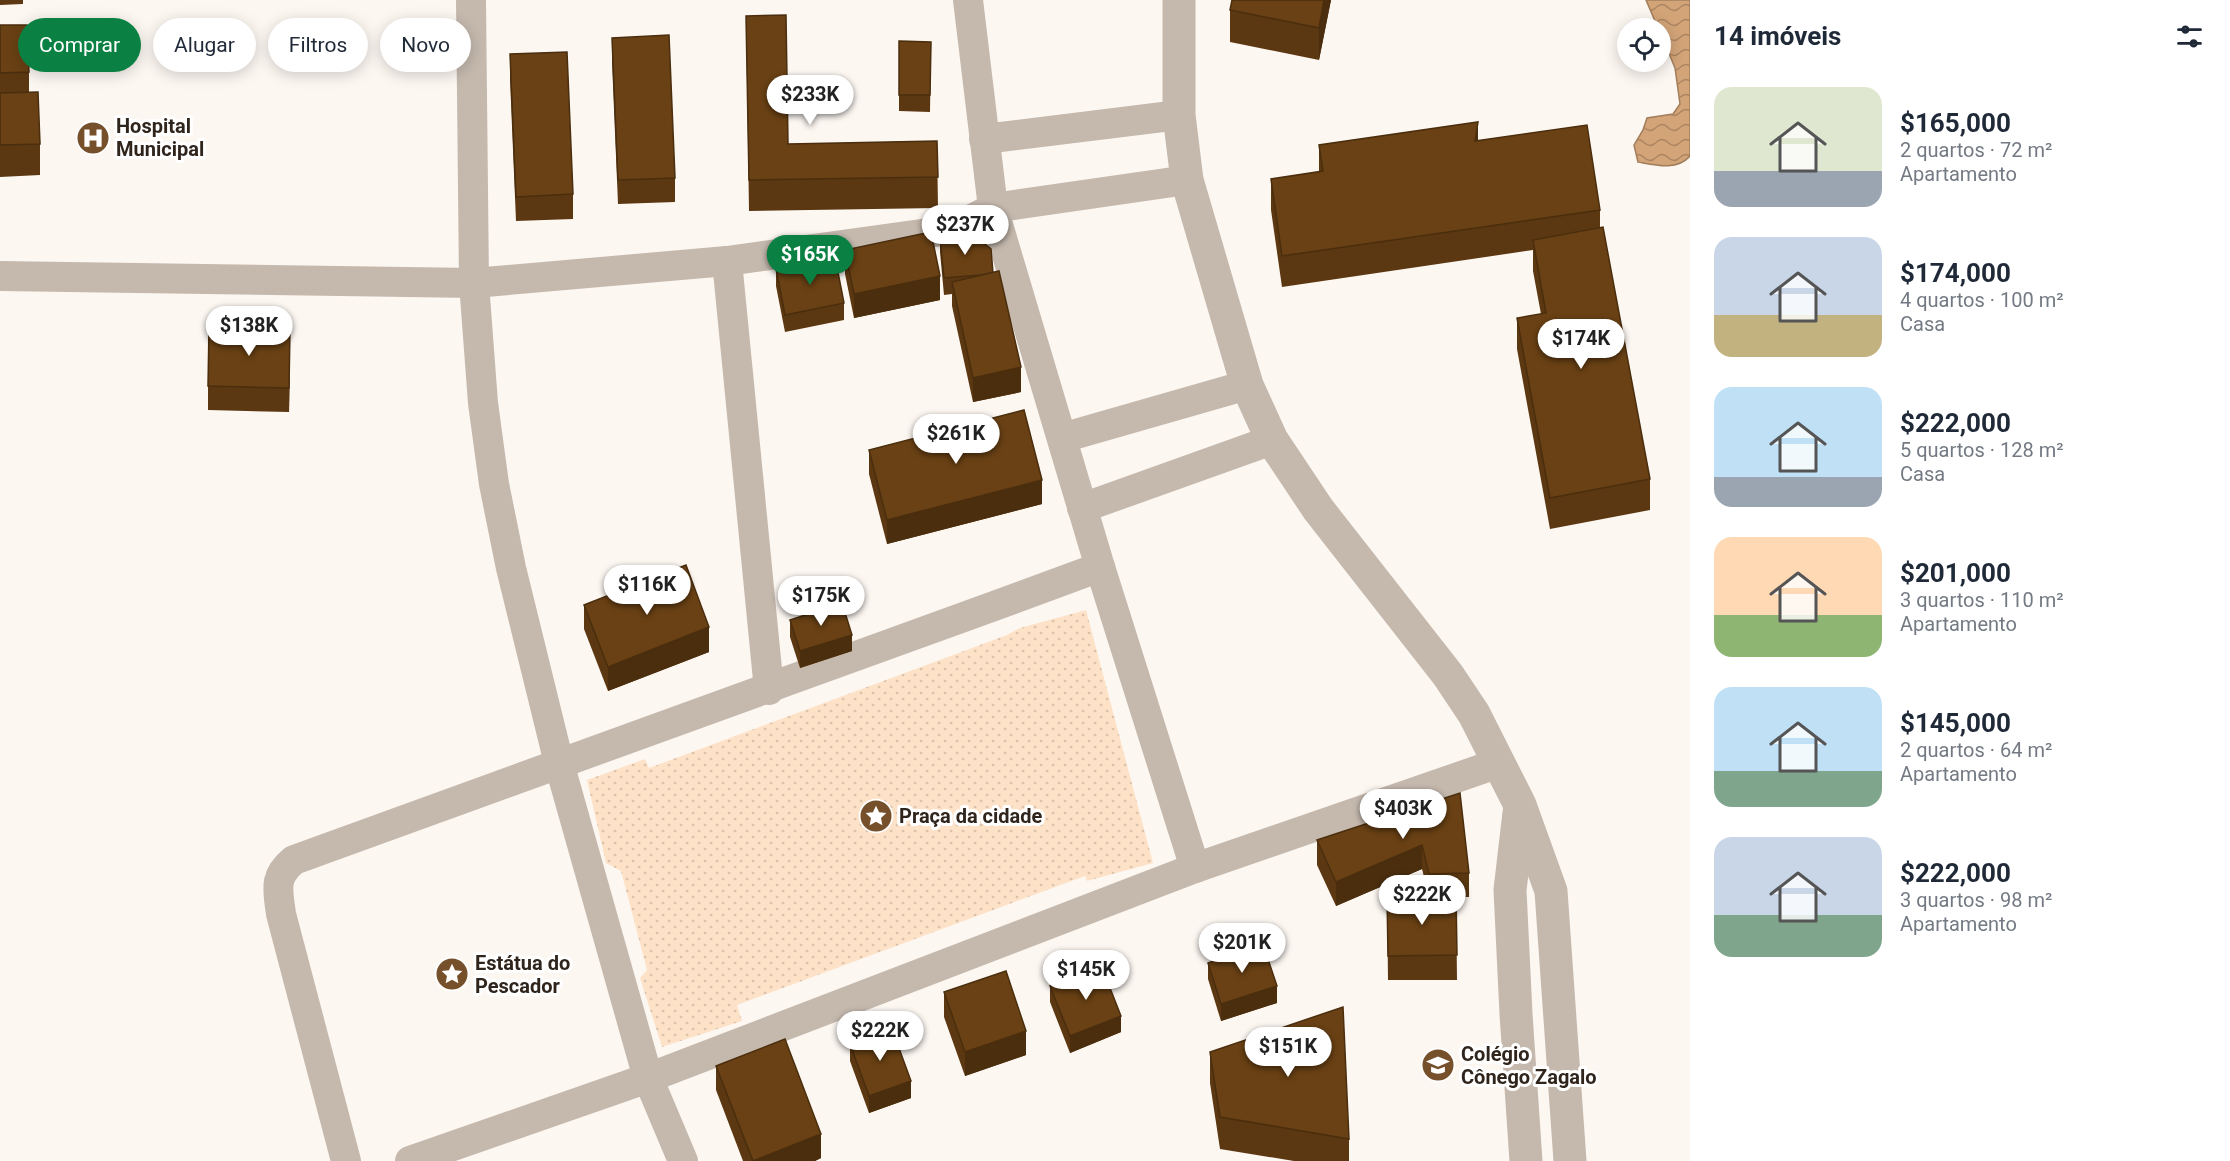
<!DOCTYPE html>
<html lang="pt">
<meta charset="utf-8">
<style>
body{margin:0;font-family:Roboto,sans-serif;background:#f2f2f3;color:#1f2937;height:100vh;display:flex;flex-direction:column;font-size:22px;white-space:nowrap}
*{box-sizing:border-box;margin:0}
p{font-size:20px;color:#747a83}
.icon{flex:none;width:33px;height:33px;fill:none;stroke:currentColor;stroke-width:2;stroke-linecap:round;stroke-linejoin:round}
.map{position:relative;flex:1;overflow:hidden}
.sheet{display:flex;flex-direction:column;background:#fff;width:540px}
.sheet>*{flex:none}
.guide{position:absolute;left:18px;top:18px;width:570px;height:54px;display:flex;gap:12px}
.buttons{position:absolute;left:1617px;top:18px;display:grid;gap:12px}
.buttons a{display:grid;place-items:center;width:54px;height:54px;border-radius:50%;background:#fff;box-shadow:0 3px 15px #0003;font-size:30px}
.price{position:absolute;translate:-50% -51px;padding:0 14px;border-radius:21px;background:#fff;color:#222;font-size:20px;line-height:39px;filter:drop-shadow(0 2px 3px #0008)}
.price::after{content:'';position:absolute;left:50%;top:36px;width:18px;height:14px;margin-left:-9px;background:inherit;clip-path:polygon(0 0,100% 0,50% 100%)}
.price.selected{background:#0b8043;color:#fff}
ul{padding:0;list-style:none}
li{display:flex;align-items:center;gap:18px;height:150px;padding:0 24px}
li span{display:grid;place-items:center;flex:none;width:168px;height:120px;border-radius:18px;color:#555}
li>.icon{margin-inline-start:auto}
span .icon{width:72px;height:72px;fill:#fffc;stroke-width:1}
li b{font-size:26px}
h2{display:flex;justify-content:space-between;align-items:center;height:72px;padding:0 24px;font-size:26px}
.pill{padding:0 21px;border-radius:27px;background:#fff;box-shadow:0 3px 15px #0003;font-size:21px;line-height:54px}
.pill.selected{background:#0b8043;color:#fff}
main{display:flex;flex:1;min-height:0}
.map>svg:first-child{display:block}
</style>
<main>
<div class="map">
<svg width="1690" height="1161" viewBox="0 0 1690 1161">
<defs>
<pattern id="garden-dots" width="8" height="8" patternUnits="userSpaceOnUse" patternTransform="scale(1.5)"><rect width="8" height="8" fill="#fee2c8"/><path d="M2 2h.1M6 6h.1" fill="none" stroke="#dac2ab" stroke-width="1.8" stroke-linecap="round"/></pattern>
<pattern id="water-waves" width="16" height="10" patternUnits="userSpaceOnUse" patternTransform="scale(1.5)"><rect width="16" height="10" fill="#d3a478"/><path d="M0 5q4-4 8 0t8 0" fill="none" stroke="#ac8562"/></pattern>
</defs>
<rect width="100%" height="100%" fill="#fdf7f2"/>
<path fill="url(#garden-dots)" d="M1086,610L1153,863L1087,881L1085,876L737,1005L742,1021L662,1047L640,978L647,970L621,871L606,863L587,780L645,759L649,768L1007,635L1020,628Z"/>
<path fill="url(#water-waves)" stroke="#a27e5c" stroke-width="1.5" d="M1646,0H1690V156C1677,171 1655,165 1638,162L1634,145L1643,130L1647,118L1673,114L1680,104L1675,68L1661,34L1660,28H1658Z"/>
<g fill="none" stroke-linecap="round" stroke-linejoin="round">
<g stroke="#c5b9ae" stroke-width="30">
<path d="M471,0L474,283L483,403L494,484L511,568L559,763L648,1078L683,1161"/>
<path d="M968,0L993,208L1100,567L1195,868"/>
<path d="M984,139L1179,115"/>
<path d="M727,261L769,690"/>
<path d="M0,276L474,283L727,261L950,230L993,208L1187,180"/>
<path d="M1062,438L1247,385"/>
<path d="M1082,508L1272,440"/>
<path d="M346,1161L281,914C278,890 273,877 294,860C563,762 832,666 1100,567"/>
<path d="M410,1161L648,1078L1195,868L1499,763"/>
</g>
<g stroke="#c5b9ae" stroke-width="33">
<path d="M1179,0V115L1187,180L1247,385L1272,440L1318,509L1448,675L1474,714L1520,805L1551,891L1570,1161"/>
<path d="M1519,813L1510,890L1516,1014L1526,1161"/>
</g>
</g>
<g fill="#5b3811">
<path d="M0,0H23V4L0,5Z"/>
<path d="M1331,0L1319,60L1230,42V10Z"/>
<path d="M746,16L788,144L937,141L938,208L749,211Z"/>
<path d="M0,25L29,72V93L40,144V175L0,177Z"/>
<path d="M612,38L675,178V202L618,204L612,62Z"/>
<path d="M899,41L931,42L930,112L899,111Z"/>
<path d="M510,54L573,194V219L516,221L510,79Z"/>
<path d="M1478,141L1600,210V227L1650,479V510L1550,529L1517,349V318L1541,314L1533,271V250L1282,287L1271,210V179L1319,172V145Z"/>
<path d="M940,236L993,273L1021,392L973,402L952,306V294L944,295L940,252Z"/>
<path d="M845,250L940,300L854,318L845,274Z"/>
<path d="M776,269L844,303V320L785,332L776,286Z"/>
<path d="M290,353L289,412L208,410V386Z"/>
<path d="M869,450L1042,504L887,544L869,474Z"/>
<path d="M584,605L709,652L608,691L584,629Z"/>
<path d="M790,620L852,651L800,668L790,637Z"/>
<path d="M1460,793L1469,873V897H1456L1457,980H1388L1387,896H1429L1422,869L1336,906L1317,865V840Z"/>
<path d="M1208,963L1277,1003L1221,1021L1208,979Z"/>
<path d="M1050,986L1121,1032L1070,1053L1050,1002Z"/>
<path d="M944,992L1026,1055L965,1076L944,1017Z"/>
<path d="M850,1044L911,1098L869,1113L850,1061Z"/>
<path d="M1210,1052L1349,1139V1161H1294L1220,1149L1210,1083Z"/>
<path d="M716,1066L821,1158L815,1161H743L716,1090Z"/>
</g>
<g fill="#4a2e0e">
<path d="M1324,0H1331L1319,60V28Z"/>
<path d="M1478,122V153L1475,141Z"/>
<path d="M940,276V300L854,318V294Z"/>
<path d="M290,329V353L289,412V388Z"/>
<path d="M1021,367V392L973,402V378Z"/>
<path d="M1042,480V504L887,544V520Z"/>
<path d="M709,627V652L608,691V667Z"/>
<path d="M852,635V651L800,668V651Z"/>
<path d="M1422,845V869L1336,906V882Z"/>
<path d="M1277,986V1003L1221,1021V1004Z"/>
<path d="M1121,1016V1032L1070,1053V1036Z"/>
<path d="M1026,1031V1055L965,1076V1052Z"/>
<path d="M911,1081V1098L869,1113V1096Z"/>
<path d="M821,1134V1158L815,1161H753Z"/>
</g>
<g fill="#6a4114" stroke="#4a2e0e" stroke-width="1.5">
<path d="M1232,0H1324L1319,28L1230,10Z"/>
<path d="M786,15L788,144L937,141L938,177L749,180L746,16Z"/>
<path d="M0,25H27L29,72L0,73Z"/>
<path d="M669,35L675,178L618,180L612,38Z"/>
<path d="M899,41L931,42L930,95H899Z"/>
<path d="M567,52L573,194L516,197L510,54Z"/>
<path d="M38,92L40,144L0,145V93Z"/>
<path d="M1478,122L1475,141L1587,125L1600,210L1282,256L1271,179L1323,171L1319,145Z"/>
<path d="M1603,227L1650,479L1550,498L1517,318L1546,313L1533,240Z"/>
<path d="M931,232L940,276L854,294L845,250Z"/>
<path d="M973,234L991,249L993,273L981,275L944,278L940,236Z"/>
<path d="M835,257L844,303L785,315L776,269Z"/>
<path d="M999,271L1021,367L973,378L952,282Z"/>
<path d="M209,327L290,329L289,388L208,386Z"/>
<path d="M1024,410L1042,480L887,520L869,450Z"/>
<path d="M686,565L709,627L608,667L584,605Z"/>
<path d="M842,603L852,635L800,651L790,620Z"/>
<path d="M1460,793L1469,873L1429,874L1422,845L1336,882L1317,840Z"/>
<path d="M1456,895L1457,955L1388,956L1387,896Z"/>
<path d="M1263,944L1277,986L1221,1004L1208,963Z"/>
<path d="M1101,965L1121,1016L1070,1036L1050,986Z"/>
<path d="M1006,971L1026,1031L965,1052L944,992Z"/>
<path d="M1343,1007L1349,1139L1220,1117L1210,1052Z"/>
<path d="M892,1029L911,1081L869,1096L850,1044Z"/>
<path d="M785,1039L821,1134L753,1161L716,1066Z"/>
</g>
<defs>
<g id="hospital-disc" transform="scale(1.725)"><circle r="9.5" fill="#75502b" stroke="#fff"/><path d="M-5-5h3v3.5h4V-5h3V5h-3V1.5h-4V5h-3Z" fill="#fff"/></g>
<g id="sight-disc" transform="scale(1.725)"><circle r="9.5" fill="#75502b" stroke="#fff"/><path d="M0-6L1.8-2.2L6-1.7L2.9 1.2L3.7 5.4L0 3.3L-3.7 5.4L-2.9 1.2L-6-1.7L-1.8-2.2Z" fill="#fff"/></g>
<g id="school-disc" transform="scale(1.725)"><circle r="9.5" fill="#75502b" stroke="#fff"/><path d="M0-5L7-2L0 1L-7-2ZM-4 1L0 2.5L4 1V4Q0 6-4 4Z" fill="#fff"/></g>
</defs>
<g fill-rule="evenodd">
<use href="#hospital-disc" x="93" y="138"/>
<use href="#sight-disc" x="876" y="816"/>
<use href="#sight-disc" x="452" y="974"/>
<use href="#school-disc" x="1438" y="1065"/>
</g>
<g text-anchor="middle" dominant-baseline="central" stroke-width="6" stroke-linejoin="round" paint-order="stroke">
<g font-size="20" font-weight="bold" fill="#30251c" stroke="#fff" text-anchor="start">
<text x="116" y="126">Hospital<tspan x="116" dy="23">Municipal</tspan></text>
<text x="899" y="816">Praça da cidade</text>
<text x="475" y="963">Estátua do<tspan x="475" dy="23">Pescador</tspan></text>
<text x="1461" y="1054">Colégio<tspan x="1461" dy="23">Cônego Zagalo</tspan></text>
</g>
</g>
</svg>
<div class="buttons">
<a><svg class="icon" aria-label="locate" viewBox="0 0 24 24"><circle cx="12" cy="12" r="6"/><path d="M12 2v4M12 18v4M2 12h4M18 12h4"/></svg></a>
</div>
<b class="price" style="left:810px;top:126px">$233K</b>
<b class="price" style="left:965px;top:256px">$237K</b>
<b class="price selected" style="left:810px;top:286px">$165K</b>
<b class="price" style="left:249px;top:357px">$138K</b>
<b class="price" style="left:1581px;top:370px">$174K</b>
<b class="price" style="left:956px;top:465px">$261K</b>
<b class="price" style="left:647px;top:616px">$116K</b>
<b class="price" style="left:821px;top:627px">$175K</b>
<b class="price" style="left:1403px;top:840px">$403K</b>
<b class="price" style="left:1422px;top:926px">$222K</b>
<b class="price" style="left:1242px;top:974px">$201K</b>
<b class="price" style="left:1086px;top:1001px">$145K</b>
<b class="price" style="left:880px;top:1062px">$222K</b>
<b class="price" style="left:1288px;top:1078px">$151K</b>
<div class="guide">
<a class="pill selected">Comprar</a>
<a class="pill">Alugar</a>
<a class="pill">Filtros</a>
<a class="pill">Novo</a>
</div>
</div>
<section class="sheet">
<h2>14 imóveis<svg class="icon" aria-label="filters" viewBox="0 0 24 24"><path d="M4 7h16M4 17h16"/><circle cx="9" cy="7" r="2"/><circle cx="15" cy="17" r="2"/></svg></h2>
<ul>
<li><span style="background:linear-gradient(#dfe7d0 70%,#9aa5b1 0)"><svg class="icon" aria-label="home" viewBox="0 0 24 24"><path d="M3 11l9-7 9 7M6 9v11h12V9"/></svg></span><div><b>$165,000</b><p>2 quartos · 72 m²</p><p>Apartamento</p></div></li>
<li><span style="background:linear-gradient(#c9d6e8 65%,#c2b280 0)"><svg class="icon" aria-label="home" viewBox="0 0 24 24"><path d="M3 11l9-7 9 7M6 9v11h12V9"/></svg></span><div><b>$174,000</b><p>4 quartos · 100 m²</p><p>Casa</p></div></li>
<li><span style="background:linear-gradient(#bfe0f5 75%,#9aa5b1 0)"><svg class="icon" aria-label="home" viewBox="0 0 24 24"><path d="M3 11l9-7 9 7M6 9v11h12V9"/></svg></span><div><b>$222,000</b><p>5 quartos · 128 m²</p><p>Casa</p></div></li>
<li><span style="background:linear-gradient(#ffd9b3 65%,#8fb573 0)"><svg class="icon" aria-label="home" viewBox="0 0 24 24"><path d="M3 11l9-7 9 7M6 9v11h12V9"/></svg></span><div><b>$201,000</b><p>3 quartos · 110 m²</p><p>Apartamento</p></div></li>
<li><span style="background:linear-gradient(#bfe0f5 70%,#7fa58c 0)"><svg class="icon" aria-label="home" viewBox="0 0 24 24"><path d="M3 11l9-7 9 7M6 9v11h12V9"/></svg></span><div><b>$145,000</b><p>2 quartos · 64 m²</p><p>Apartamento</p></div></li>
<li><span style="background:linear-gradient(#c9d6e8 65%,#7fa58c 0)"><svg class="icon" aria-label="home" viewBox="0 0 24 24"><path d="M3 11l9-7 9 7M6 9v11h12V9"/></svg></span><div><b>$222,000</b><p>3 quartos · 98 m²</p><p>Apartamento</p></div></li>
</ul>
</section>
</main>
